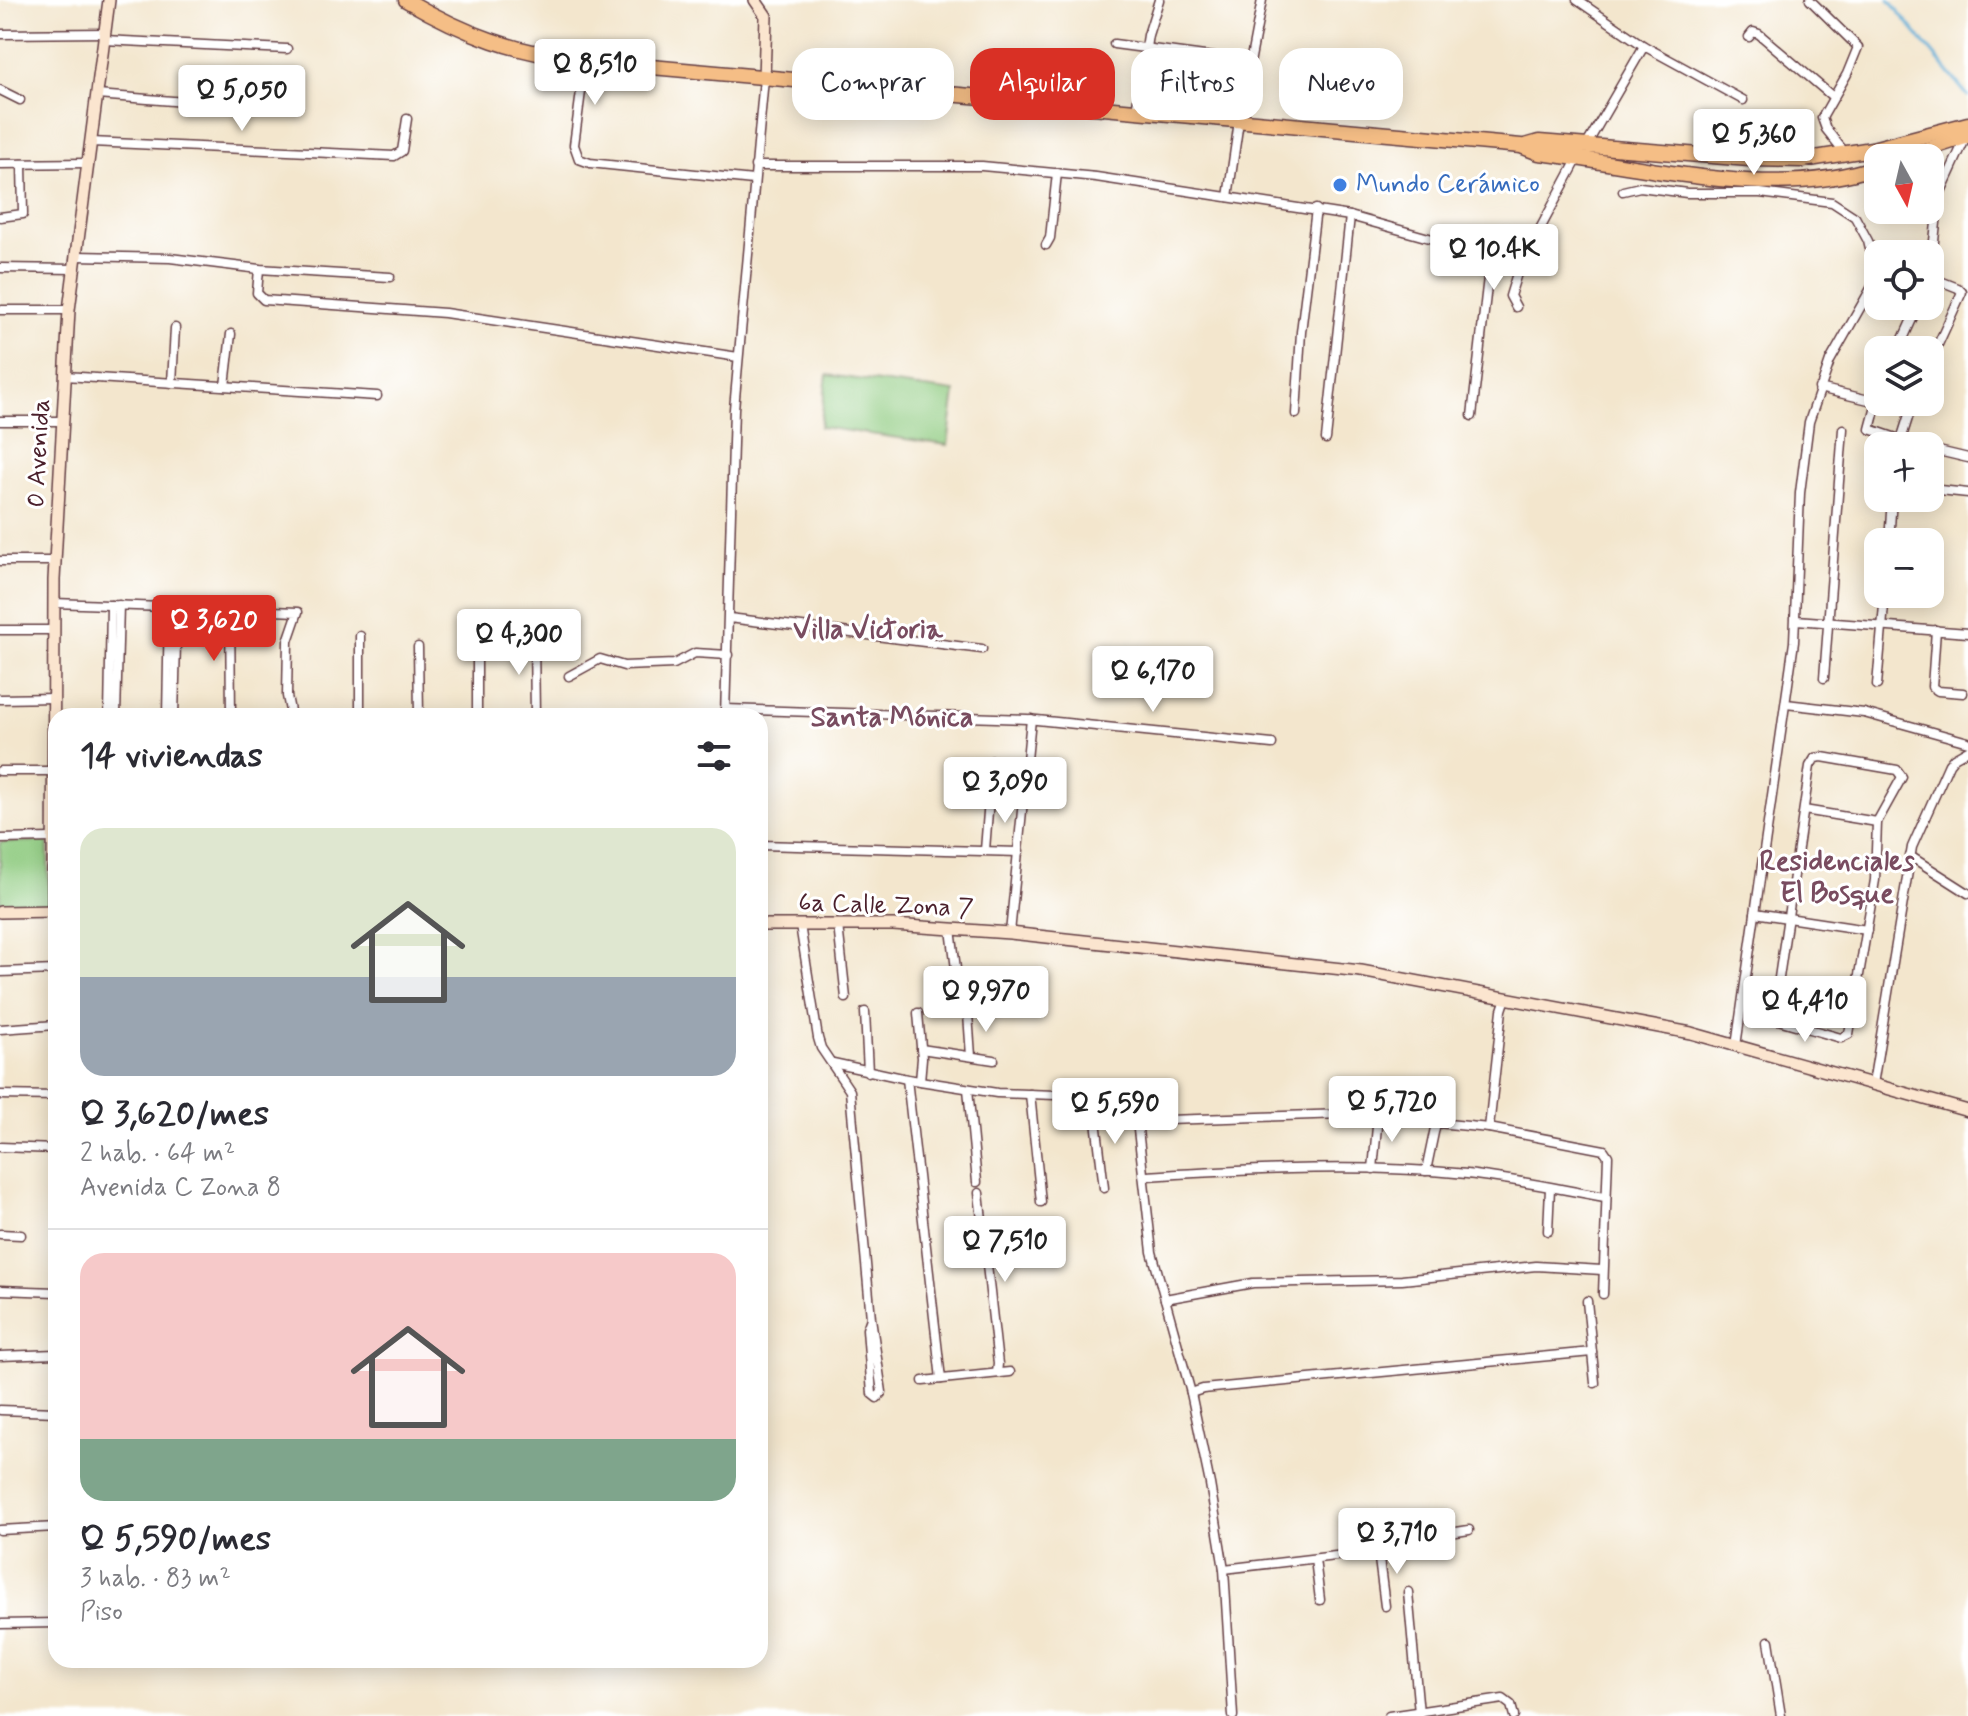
<!DOCTYPE html>
<html lang="es">
<meta charset="utf-8">
<style>
body{margin:0;font-family:Mynerve,sans-serif;background:#f2f2f3;color:#2b2b33;height:100vh;display:flex;flex-direction:column;font-size:30px;white-space:nowrap}
*{box-sizing:border-box;margin:0}
p{font-size:26px;color:#7c7c81}
.icon{flex:none;width:44px;height:44px;fill:none;stroke:currentColor;stroke-width:2;stroke-linecap:round;stroke-linejoin:round}
.map{position:relative;flex:1;overflow:hidden}
.panel{position:absolute;left:48px;top:708px;width:720px;height:960px;display:flex;flex-direction:column;background:#fff;border-radius:24px;box-shadow:0 4px 20px #0003}
.panel>*{flex:none}
.guide{position:absolute;left:792px;top:48px;width:760px;height:72px;display:flex;gap:16px}
.needle{width:52px;rotate:172deg}
.buttons{position:absolute;left:1864px;top:144px;display:grid;gap:16px}
.buttons a{display:grid;place-items:center;width:80px;height:80px;border-radius:16px;background:#fff;box-shadow:0 4px 20px #0003;font-size:40px}
.price{position:absolute;translate:-50% -68px;padding:0 18px;border-radius:8px;background:#fff;color:#222;font-size:26px;line-height:52px;filter:drop-shadow(0 2px 4px #0008)}
.price::after{content:'';position:absolute;left:50%;top:48px;width:24px;height:18px;margin-left:-12px;background:inherit;clip-path:polygon(0 0,100% 0,50% 100%)}
.price.active{background:#d93025;color:#fff}
ul{padding:0;list-style:none}
li{display:grid;align-content:center;gap:16px;height:424px;padding:0 32px}
li+li{border-top:2px solid #e1e1e2}
li span{display:grid;place-items:center;height:248px;border-radius:24px;color:#555}
li>.icon{margin-inline-start:auto}
span .icon{width:144px;height:144px;fill:#fffc;stroke-width:1}
li b{font-size:34px}
h2{display:flex;justify-content:space-between;align-items:center;height:96px;padding:0 32px;font-size:34px}
.pill{padding:0 28px;border-radius:24px;background:#fff;box-shadow:0 4px 20px #0003;font-size:28px;line-height:72px}
.pill.active{background:#d93025;color:#fff}
.map>svg:first-child{display:block}
</style>
<div class="map">
<svg width="1968" height="1716" viewBox="0 0 1968 1716">
<rect width="100%" height="100%" fill="#fff"/>
<filter id="ink" filterUnits="userSpaceOnUse"><feTurbulence type="fractalNoise" baseFrequency=".0125" numOctaves="2"/><feDisplacementMap in="SourceGraphic" scale="16" xChannelSelector="R" yChannelSelector="G"/><feConvolveMatrix kernelMatrix="1 2 1 2 8 2 1 2 1" color-interpolation-filters="sRGB"/></filter>
<filter id="wash" filterUnits="userSpaceOnUse"><feTurbulence type="fractalNoise" baseFrequency=".006" numOctaves="4" result="noise"/><feDisplacementMap in="SourceGraphic" scale="32" xChannelSelector="R" yChannelSelector="G"/><feGaussianBlur stdDeviation="1.8" result="paint"/><feColorMatrix in="noise" values="0 0 0 0 0 0 0 0 0 0 0 0 0 0 0 0 0 1.4 0 .05"/><feComposite in="paint" operator="in"/></filter>
<g filter="url(#wash)">
<rect width="100%" height="100%" fill="#f3e6cd"/>
<g fill="#8fcb80" stroke="#6c7556" stroke-width="2">
<path d="M827,375L955,392L948,445L820,427Z"/>
<path d="M48,841L49,905H0V842Z"/>
</g>
<g fill="none" stroke-linecap="round" stroke-linejoin="round">
<path stroke="#5babd5" stroke-width="3" d="M1889,0L1968,96"/>
</g>
</g>
<g filter="url(#ink)">
<g fill="none" stroke-linecap="round" stroke-linejoin="round">
<g stroke="#633d43" stroke-width="11">
<g id="street">
<path d="M1577,0L1644,46L1743,100"/>
<path d="M1810,0L1858,47L1847,74L1822,118L1826,129L1846,154"/>
<path d="M0,34L105,33"/>
<path d="M1749,37L1753,32L1759,34L1833,97"/>
<path d="M104,40L287,49"/>
<path d="M1114,44L1250,62"/>
<path d="M585,61L574,145L579,159L590,163L753,180"/>
<path d="M0,90L20,100"/>
<path d="M97,95L236,106"/>
<path d="M1136,111L1148,35L1159,0"/>
<path d="M91,142L394,156L402,151L407,119"/>
<path d="M1586,146L1644,46"/>
<path d="M0,164L88,163"/>
<path d="M755,166H982L1096,177L1350,216L1447,243L1518,270"/>
<path d="M1623,191L1640,187L1687,193H1760L1832,202L1855,217L1868,241L1874,267L1873,285L1830,361L1809,422L1800,493L1794,642L1736,1046"/>
<path d="M1228,197L1239,121L1262,0"/>
<path d="M0,217L23,214L22,164"/>
<path d="M1046,245L1050,238L1057,173"/>
<path d="M77,256L170,258L259,269L390,277"/>
<path d="M0,268L75,269"/>
<path d="M259,269L257,293L264,300L445,313L738,357"/>
<path d="M1930,277L1939,196L1966,137"/>
<path d="M1516,307L1510,296L1518,270L1578,158"/>
<path d="M0,310H69"/>
<path d="M1898,350L1918,306"/>
<path d="M1930,362L1962,292L1958,288L1930,277"/>
<path d="M65,376L377,396"/>
<path d="M172,383L175,328"/>
<path d="M225,386L231,334"/>
<path d="M1819,388L1877,402"/>
<path d="M1878,399L1870,429L1920,446"/>
<path d="M1296,414L1301,332L1316,209"/>
<path d="M1472,416L1490,260"/>
<path d="M0,421H63"/>
<path d="M1326,439L1350,216"/>
<path d="M1901,440L1913,402"/>
<path d="M1930,449L1968,458"/>
<path d="M1930,489L1968,493"/>
<path d="M1889,542L1892,498"/>
<path d="M0,561H55"/>
<path d="M54,603L298,612L288,641L287,696L291,716"/>
<path d="M230,609L231,716"/>
<path d="M729,618L982,649"/>
<path d="M1796,620L1968,633"/>
<path d="M0,630H54"/>
<path d="M1936,630L1932,687L1938,691L1963,693"/>
<path d="M477,635V716"/>
<path d="M360,636V716"/>
<path d="M534,638L535,716"/>
<path d="M418,647L419,716"/>
<path d="M569,676L600,659L624,666L674,664L695,653L728,655"/>
<path d="M1824,678L1843,429"/>
<path d="M1877,685L1885,594"/>
<path d="M0,699L54,698"/>
<path d="M1786,704L1864,713L1968,742"/>
<path d="M725,709L1027,719L1272,744"/>
<path d="M109,716L111,605"/>
<path d="M116,716L119,605"/>
<path d="M167,716L169,607"/>
<path d="M174,716L177,607"/>
<path d="M725,716L734,409L764,78"/>
<path d="M1822,757L1897,770L1902,777L1877,822L1875,880L1849,1034L1841,1038L1778,1020L1774,1012L1810,766L1815,758Z"/>
<path d="M0,771H55"/>
<path d="M1804,810L1877,822"/>
<path d="M0,839L53,838"/>
<path d="M760,845L1019,852"/>
<path d="M985,850L992,761"/>
<path d="M1910,856L1968,893"/>
<path d="M1755,913L1867,930"/>
<path d="M800,925L818,1038L821,1048L850,1091L871,1318L882,1392L877,1398L872,1394L867,1329L871,1318"/>
<path d="M838,925L846,998"/>
<path d="M951,929L960,1001"/>
<path d="M1010,933L1031,719"/>
<path d="M0,972L56,970"/>
<path d="M865,1012L868,1072"/>
<path d="M918,1013L922,1058L920,1081"/>
<path d="M968,1014L971,1056"/>
<path d="M0,1029L56,1025"/>
<path d="M921,1049L994,1060"/>
<path d="M833,1063L907,1079L997,1093L1111,1097L1130,1105L1137,1121L1152,1252L1191,1393L1210,1484L1224,1569L1233,1716"/>
<path d="M907,1079L941,1379"/>
<path d="M1873,1084L1912,847L1949,764L1954,758L1968,750"/>
<path d="M968,1089L977,1182"/>
<path d="M1030,1094L1041,1202"/>
<path d="M0,1095L56,1096"/>
<path d="M1093,1095L1104,1188"/>
<path d="M1137,1121L1344,1114L1489,1128L1604,1150L1608,1156L1603,1294"/>
<path d="M1489,1128L1502,1010L1506,998"/>
<path d="M0,1147L56,1149"/>
<path d="M1373,1169L1378,1116"/>
<path d="M1426,1171L1436,1123"/>
<path d="M1144,1176C1251,1170 1360,1163 1467,1174C1513,1179 1559,1189 1605,1197"/>
<path d="M979,1193L998,1364L997,1373"/>
<path d="M1548,1231L1550,1188"/>
<path d="M0,1234L21,1235"/>
<path d="M0,1290L56,1292"/>
<path d="M1165,1299L1253,1283L1402,1280L1536,1266L1602,1270"/>
<path d="M1587,1301L1595,1383"/>
<path d="M0,1356L56,1354"/>
<path d="M923,1381L1010,1372"/>
<path d="M1191,1393L1203,1389L1592,1352"/>
<path d="M0,1410L56,1412"/>
<path d="M0,1530L56,1527"/>
<path d="M1378,1551L1385,1606"/>
<path d="M1315,1559L1320,1600"/>
<path d="M1224,1569L1378,1551L1386,1543L1469,1530"/>
<path d="M1408,1592L1419,1713"/>
<path d="M0,1624L56,1623"/>
<path d="M1769,1641L1781,1716"/>
<path d="M1389,1716L1503,1699L1511,1705L1514,1716"/>
</g>
</g>
<g stroke="#633d43" stroke-width="14">
<g id="secondary">
<path d="M755,0L766,16L764,78"/>
<path d="M53,910L54,580L69,310L109,0"/>
<path d="M0,912L56,911"/>
<path d="M760,925H893L1010,933L1361,971L1691,1033L1968,1111"/>
</g>
</g>
<g stroke="#633d43" stroke-width="17">
<g id="highway">
<path d="M406,0C466,35 516,53 585,61L1521,146L1539,153C1644,165 1775,203 1878,166"/>
<path d="M1525,146L1539,142L1749,159L1803,160L1872,149L1968,124"/>
<path d="M1900,158L1968,136"/>
</g>
</g>
<use href="#street" stroke="#fff" stroke-width="8"/>
<use href="#secondary" stroke="#fbe5cf" stroke-width="11"/>
<use href="#highway" stroke="#f5be86" stroke-width="14"/>
</g>
</g>
<circle fill="#3f7fe0" stroke="#fff" stroke-width="3" cx="1340" cy="185" r="8"/>
<g text-anchor="middle" dominant-baseline="central" stroke-width="6" stroke-linejoin="round" paint-order="stroke">
<g font-size="26" fill="#366cbe" stroke="#fff" text-anchor="start">
<text x="1356" y="185">Mundo Cerámico</text>
</g>
<g font-size="26" fill="#4a1f2b" stroke="#fff">
<text transform="translate(39 453) rotate(-87)">0 Avenida</text>
<text transform="translate(886 906) rotate(2)">6a Calle Zona 7</text>
</g>
<g font-size="28" font-weight="bold" fill="#794c60" stroke="#fff">
<text x="868" y="630">Villa Victoria</text>
<text x="892" y="718">Santa Mónica</text>
<text x="1837" y="862">Residenciales<tspan x="1837" dy="32">El Bosque</tspan></text>
</g>
</g>
</svg>
<div class="buttons">
<a><svg class="needle" viewBox="-14 -14 28 28"><path d="M0-13l5 13h-10z" fill="#e53935"/><path d="M0 13l5-13h-10z" fill="#7c7c81"/></svg></a>
<a><svg class="icon" aria-label="locate" viewBox="0 0 24 24"><circle cx="12" cy="12" r="6"/><path d="M12 2v4M12 18v4M2 12h4M18 12h4"/></svg></a>
<a><svg class="icon" aria-label="layers" viewBox="0 0 24 24"><path d="M12 4l9 5-9 5-9-5zM3 14l9 5 9-5"/></svg></a>
<a>+</a>
<a>−</a>
</div>
<b class="price" style="left:595px;top:107px">Q 8,510</b>
<b class="price" style="left:242px;top:133px">Q 5,050</b>
<b class="price" style="left:1754px;top:177px">Q 5,360</b>
<b class="price" style="left:1494px;top:292px">Q 10.4K</b>
<b class="price active" style="left:214px;top:663px">Q 3,620</b>
<b class="price" style="left:519px;top:677px">Q 4,300</b>
<b class="price" style="left:1153px;top:714px">Q 6,170</b>
<b class="price" style="left:1005px;top:825px">Q 3,090</b>
<b class="price" style="left:986px;top:1034px">Q 9,970</b>
<b class="price" style="left:1805px;top:1044px">Q 4,410</b>
<b class="price" style="left:1392px;top:1144px">Q 5,720</b>
<b class="price" style="left:1115px;top:1146px">Q 5,590</b>
<b class="price" style="left:1005px;top:1284px">Q 7,510</b>
<b class="price" style="left:1397px;top:1576px">Q 3,710</b>
<div class="guide">
<a class="pill">Comprar</a>
<a class="pill active">Alquilar</a>
<a class="pill">Filtros</a>
<a class="pill">Nuevo</a>
</div>
<section class="panel">
<h2>14 viviendas<svg class="icon" aria-label="filters" viewBox="0 0 24 24"><path d="M4 7h16M4 17h16"/><circle cx="9" cy="7" r="2"/><circle cx="15" cy="17" r="2"/></svg></h2>
<ul>
<li><span style="background:linear-gradient(#dfe7d0 60%,#9aa5b1 0)"><svg class="icon" aria-label="home" viewBox="0 0 24 24"><path d="M3 11l9-7 9 7M6 9v11h12V9"/></svg></span><div><b>Q 3,620/mes</b><p>2 hab. · 64 m²</p><p>Avenida C Zona 8</p></div></li>
<li><span style="background:linear-gradient(#f6c9c9 75%,#7fa58c 0)"><svg class="icon" aria-label="home" viewBox="0 0 24 24"><path d="M3 11l9-7 9 7M6 9v11h12V9"/></svg></span><div><b>Q 5,590/mes</b><p>3 hab. · 83 m²</p><p>Piso</p></div></li>
</ul>
</section>
</div>
